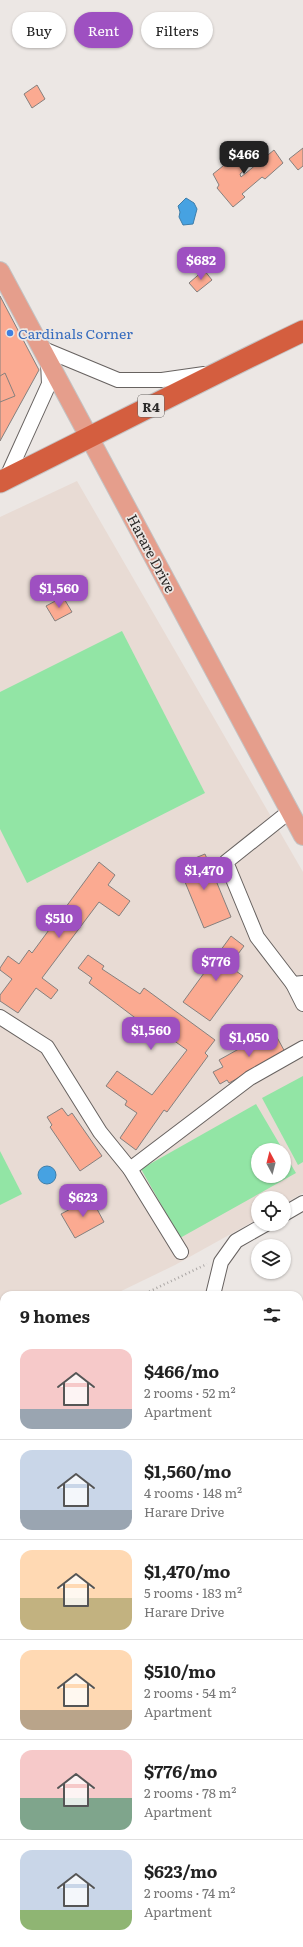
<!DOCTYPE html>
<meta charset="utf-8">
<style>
body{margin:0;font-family:Literata,serif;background:#f6f6f6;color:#222;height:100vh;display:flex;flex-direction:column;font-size:15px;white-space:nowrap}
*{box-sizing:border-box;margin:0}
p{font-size:13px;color:#767676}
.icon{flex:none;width:22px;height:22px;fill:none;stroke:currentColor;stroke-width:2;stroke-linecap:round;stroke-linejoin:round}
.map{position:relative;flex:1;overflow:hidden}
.details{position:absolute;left:0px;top:1291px;width:303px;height:656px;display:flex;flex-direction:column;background:#fff;border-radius:12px 12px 0 0;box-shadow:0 1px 3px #0004}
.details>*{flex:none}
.banner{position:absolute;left:12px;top:12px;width:279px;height:36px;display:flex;gap:8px}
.needle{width:26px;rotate:353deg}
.fabs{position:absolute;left:251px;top:1143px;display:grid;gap:8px}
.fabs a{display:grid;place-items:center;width:40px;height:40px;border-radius:50%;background:#fff;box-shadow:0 1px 3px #0004;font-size:20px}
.price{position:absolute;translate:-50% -34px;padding:0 9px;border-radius:8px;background:#9e50c1;color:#fff;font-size:13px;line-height:26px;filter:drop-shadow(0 1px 2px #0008)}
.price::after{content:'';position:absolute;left:50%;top:24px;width:12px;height:9px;margin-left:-6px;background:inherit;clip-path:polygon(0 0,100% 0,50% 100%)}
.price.selected{background:#222;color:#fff}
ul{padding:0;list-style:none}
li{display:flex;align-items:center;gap:12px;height:100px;padding:0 20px}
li+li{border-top:1px solid #e0e0e0}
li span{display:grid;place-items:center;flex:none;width:112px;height:80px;border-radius:12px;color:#555}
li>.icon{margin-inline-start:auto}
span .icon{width:48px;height:48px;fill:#fffc;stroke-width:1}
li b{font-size:17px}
h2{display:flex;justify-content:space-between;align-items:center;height:48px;padding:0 20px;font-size:17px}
.tag{padding:0 14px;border-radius:18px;background:#fff;box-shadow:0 1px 3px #0004;font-size:14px;line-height:36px}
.tag.selected{background:#9e50c1;color:#fff}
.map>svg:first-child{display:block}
</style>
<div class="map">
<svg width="303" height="1947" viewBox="0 0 303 1947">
<rect width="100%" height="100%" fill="#ece7e4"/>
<path fill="#e8dbd4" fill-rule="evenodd" d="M77,481L303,872V1193L284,1204V1198H258V1219L175,1265L113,1295H4V1348L0,1350V517ZM258,1150H284V1176H258Z"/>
<g fill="#92e5a5">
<path d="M122,631L205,793L27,883L0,829V692Z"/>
<path d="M303,1076V1162L298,1165L262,1098Z"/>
<path d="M256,1104L283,1150H258V1176H284V1153L296,1173L180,1238L141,1169Z"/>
<path d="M0,1151L22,1194L0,1205Z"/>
<path d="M66,1943H102L104,1947H67Z"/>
</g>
<g fill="#46a2e2" stroke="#3e7eaa">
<path d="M186,198L194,203L197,209L193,224L183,225L179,217L180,212L178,206Z"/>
<circle cx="47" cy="1175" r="9"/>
</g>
<g fill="#fbaa91" stroke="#85807e">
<path d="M37,85L45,99L32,108L24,94Z"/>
<path d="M303,148V166L298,170L289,159Z"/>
<path d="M243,150L255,161L240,174L241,177L274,150L283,163L265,179L262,177L242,194L245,197L233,207L217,188L219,185L213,174Z"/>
<path d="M204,270L212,280L197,292L189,283Z"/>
<path d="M0,296L39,370L0,441Z"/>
<path d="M5,373L15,396L0,402V376Z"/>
<path d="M63,597L72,612L55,621L46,606Z"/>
<path d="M205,854L231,917L204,928L178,865Z"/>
<path d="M99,862L115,875L108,885L130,901L119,916L99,902L42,978L58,990L51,999L36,988L18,1013L0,1001V995L12,979L0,970V968L8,956L19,964L29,950L32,953Z"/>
<path d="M231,936L244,946L229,966L243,976L210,1021L183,1002Z"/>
<path d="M88,955L104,966L102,969L140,994L144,988L215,1040L205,1053L208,1056L167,1112L164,1110L136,1150L120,1138L137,1113L125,1105L127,1101L106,1086L117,1071L152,1095L187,1050L152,1025L150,1029L89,983L92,978L78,968Z"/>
<path d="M273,1030L285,1052L229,1083L227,1080L220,1084L213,1072L223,1067L219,1060Z"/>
<path d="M62,1108L68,1116L72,1113L102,1156L80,1171L50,1127L52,1125L47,1117Z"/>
<path d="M91,1198L104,1222L75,1238L61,1214Z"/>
<path d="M303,1341V1356L299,1347V1343Z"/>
<path d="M303,1360V1376L299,1378V1361Z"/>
<path d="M303,1439V1454L299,1456V1441Z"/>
<path d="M4,1469V1483L2,1484L0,1480V1471Z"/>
<path d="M4,1638V1653L0,1655V1640Z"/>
<path d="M4,1738V1748L0,1749V1739Z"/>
<path d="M224,1943H262L256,1947H218Z"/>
</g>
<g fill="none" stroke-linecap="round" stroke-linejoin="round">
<g stroke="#676260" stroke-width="16">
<g id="minor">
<path d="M41,348L118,380H162L204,374"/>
<path d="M6,479L49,384L48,362"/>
<path d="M290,811L226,862L257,937L293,984L303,983"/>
<path d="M293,984L303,1004"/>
<path d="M0,1017L47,1047L100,1132L130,1169L181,1252"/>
<path d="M130,1169L250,1078L303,1048"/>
<path d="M284,1214L303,1203"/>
<path d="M213,1295L221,1262L236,1241L266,1224"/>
<path d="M299,1846L303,1862"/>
</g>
</g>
<g stroke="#c4c3c3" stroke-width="20">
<path id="major" d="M0,271L303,836"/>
</g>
<g stroke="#c4c3c3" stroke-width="23">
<path id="highway" d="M0,482C101,432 201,380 303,331"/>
</g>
<g stroke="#aaa6a4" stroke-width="2.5" stroke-dasharray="1 3" stroke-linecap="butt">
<path d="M142,1295L207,1264"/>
<path d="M0,1361L4,1359"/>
</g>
<use href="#minor" stroke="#fff" stroke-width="14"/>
<use href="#major" stroke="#e59e8c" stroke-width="18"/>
<use href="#highway" stroke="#d45e3f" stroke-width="21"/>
</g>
<circle fill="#3f7fe0" stroke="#ece7e4" stroke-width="1.5" cx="10" cy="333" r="4"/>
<g text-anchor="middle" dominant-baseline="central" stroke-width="3.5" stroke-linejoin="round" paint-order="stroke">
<rect fill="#ece7e4" stroke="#666361" stroke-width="1" x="138" y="395" width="26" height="22" rx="3"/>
<g font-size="13" font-weight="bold" fill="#2c2a29">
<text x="151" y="406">R4</text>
</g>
<g font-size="14" fill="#366cbe" stroke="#ece7e4" text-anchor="start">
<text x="18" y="333">Cardinals Corner</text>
</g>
<g font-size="14" fill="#2c2a29" stroke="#ece7e4">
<text transform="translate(152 553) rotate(62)">Harare Drive</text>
</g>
</g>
</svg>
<div class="fabs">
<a><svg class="needle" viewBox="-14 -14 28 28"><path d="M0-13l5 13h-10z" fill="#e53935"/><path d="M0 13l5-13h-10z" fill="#767676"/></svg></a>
<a><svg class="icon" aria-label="locate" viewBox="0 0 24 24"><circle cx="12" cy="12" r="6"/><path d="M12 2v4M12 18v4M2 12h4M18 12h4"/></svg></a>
<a><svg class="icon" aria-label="layers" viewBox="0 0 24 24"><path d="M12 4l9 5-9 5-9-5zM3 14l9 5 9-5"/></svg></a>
</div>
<b class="price selected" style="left:244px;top:175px">$466</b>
<b class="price" style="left:201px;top:281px">$682</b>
<b class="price" style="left:59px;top:609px">$1,560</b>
<b class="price" style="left:204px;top:891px">$1,470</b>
<b class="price" style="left:59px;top:939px">$510</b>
<b class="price" style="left:216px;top:982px">$776</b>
<b class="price" style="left:151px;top:1051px">$1,560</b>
<b class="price" style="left:249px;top:1058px">$1,050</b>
<b class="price" style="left:83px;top:1218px">$623</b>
<div class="banner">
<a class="tag">Buy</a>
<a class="tag selected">Rent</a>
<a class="tag">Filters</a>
</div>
<section class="details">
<h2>9 homes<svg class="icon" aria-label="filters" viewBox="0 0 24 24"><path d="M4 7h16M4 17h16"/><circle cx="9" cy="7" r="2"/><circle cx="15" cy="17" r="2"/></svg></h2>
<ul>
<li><span style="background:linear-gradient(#f6c9c9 75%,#9aa5b1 0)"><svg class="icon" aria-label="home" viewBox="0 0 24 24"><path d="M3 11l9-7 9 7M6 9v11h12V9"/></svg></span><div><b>$466/mo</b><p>2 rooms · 52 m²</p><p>Apartment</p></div></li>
<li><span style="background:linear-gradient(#c9d6e8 75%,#9aa5b1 0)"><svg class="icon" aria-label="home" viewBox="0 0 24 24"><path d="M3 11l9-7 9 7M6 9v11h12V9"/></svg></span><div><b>$1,560/mo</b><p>4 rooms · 148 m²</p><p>Harare Drive</p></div></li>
<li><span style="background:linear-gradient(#ffd9b3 60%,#c2b280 0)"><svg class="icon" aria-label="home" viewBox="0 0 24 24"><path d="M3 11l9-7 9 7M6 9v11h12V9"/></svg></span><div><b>$1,470/mo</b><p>5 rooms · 183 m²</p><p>Harare Drive</p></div></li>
<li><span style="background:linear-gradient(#ffd9b3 75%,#b9a48a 0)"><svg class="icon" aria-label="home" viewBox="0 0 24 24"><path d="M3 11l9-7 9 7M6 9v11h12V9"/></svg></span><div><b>$510/mo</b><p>2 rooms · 54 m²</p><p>Apartment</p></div></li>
<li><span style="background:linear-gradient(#f6c9c9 60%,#7fa58c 0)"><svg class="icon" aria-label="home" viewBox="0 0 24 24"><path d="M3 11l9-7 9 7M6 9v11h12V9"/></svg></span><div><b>$776/mo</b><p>2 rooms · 78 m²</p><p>Apartment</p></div></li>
<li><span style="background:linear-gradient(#c9d6e8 75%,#8fb573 0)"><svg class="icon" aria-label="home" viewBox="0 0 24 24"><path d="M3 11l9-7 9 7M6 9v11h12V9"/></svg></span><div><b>$623/mo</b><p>2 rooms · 74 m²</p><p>Apartment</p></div></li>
</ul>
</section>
</div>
